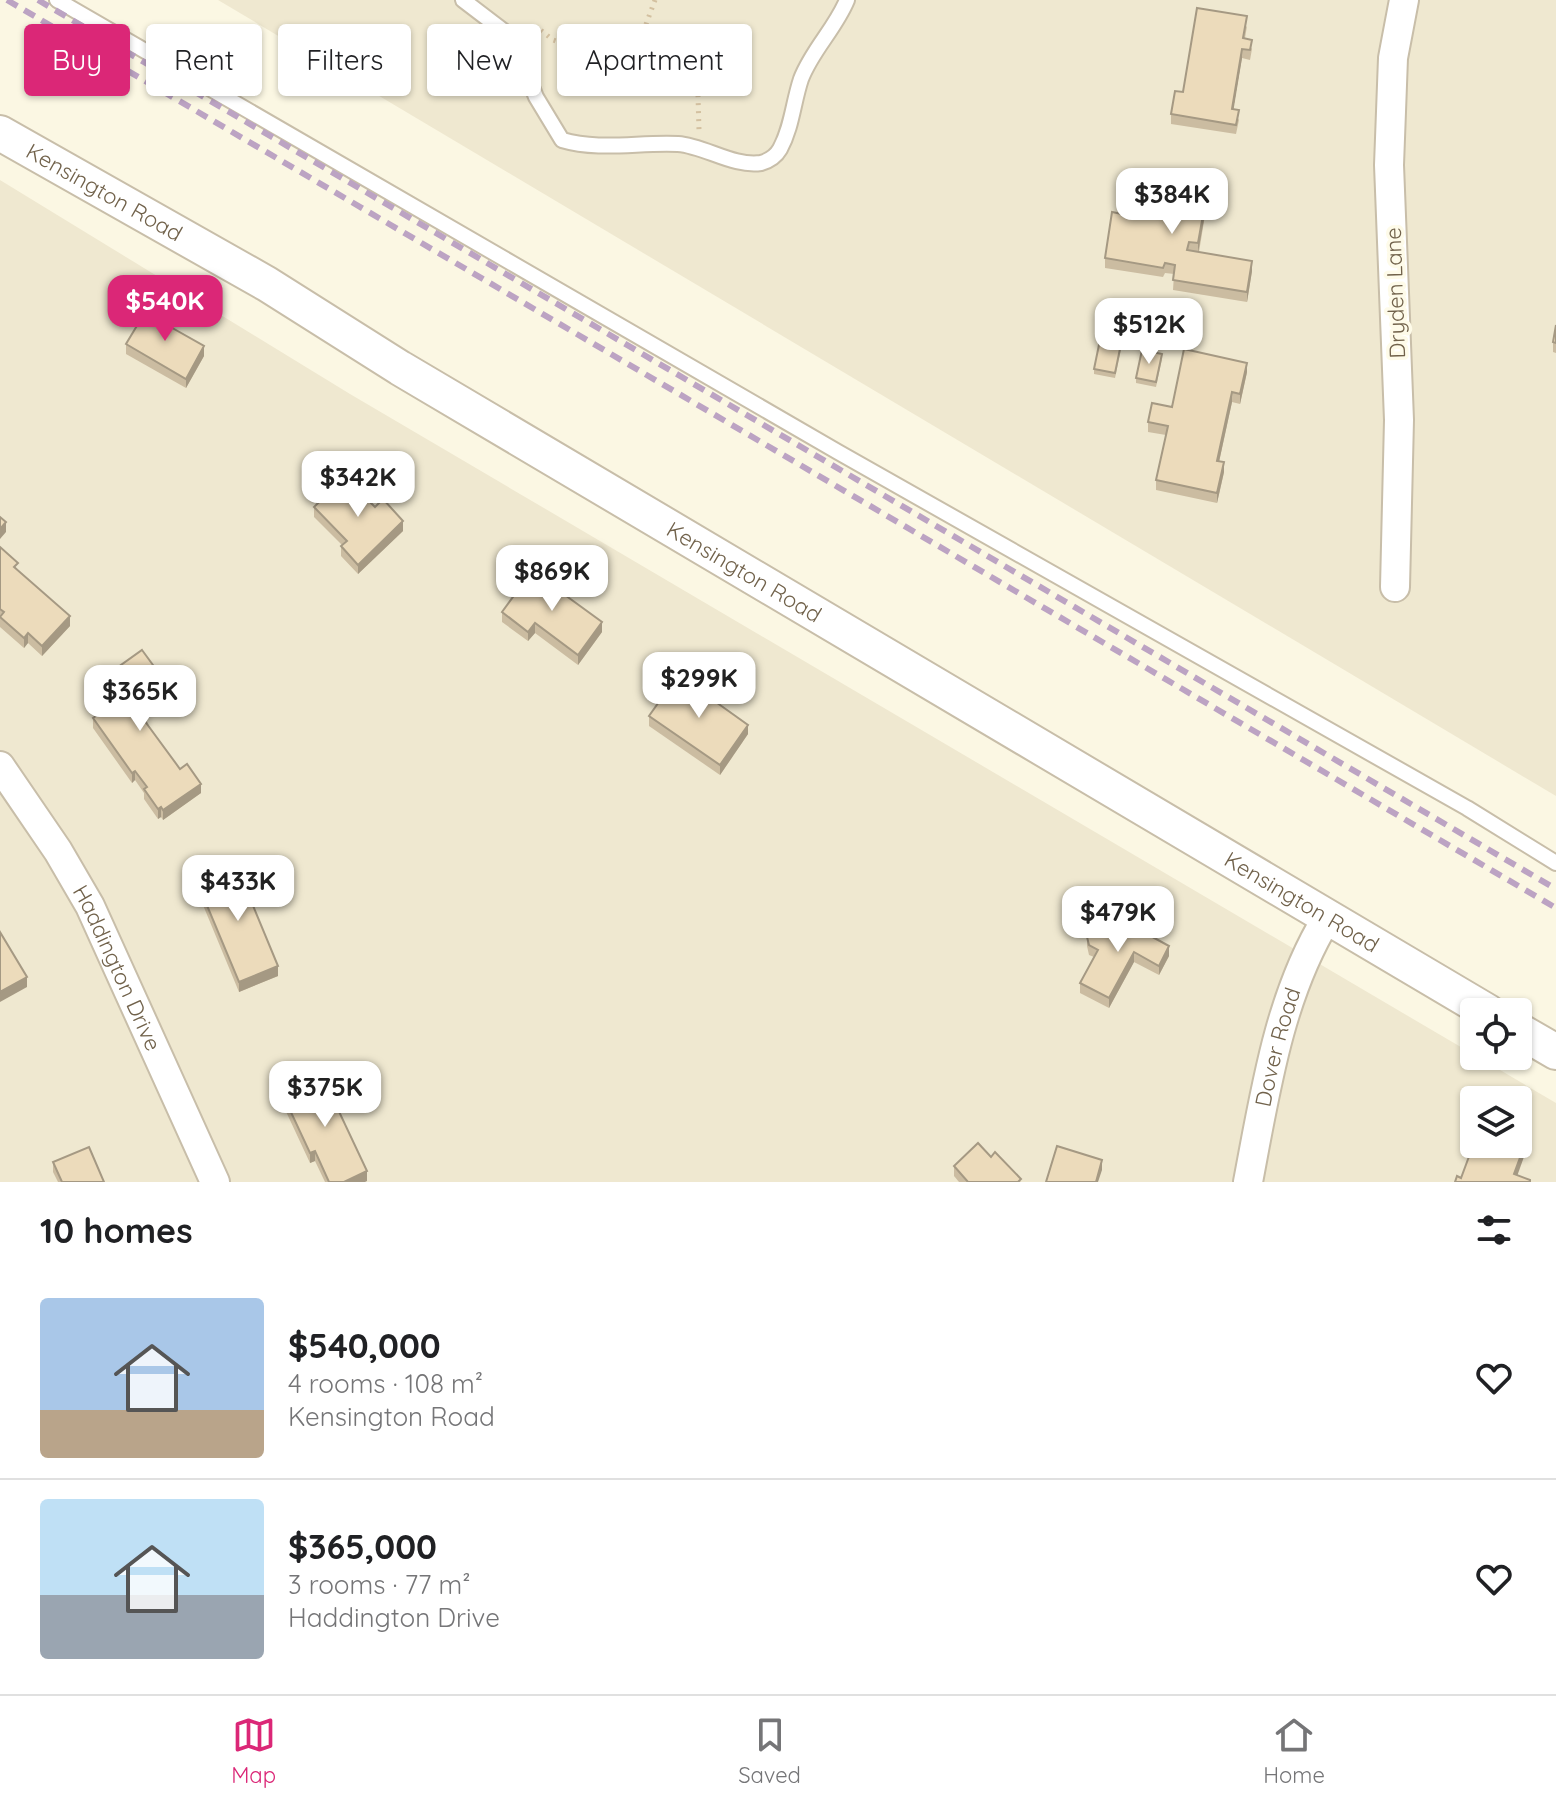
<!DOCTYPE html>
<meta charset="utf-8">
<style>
body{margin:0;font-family:Quicksand,sans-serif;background:#f2f2f2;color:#202124;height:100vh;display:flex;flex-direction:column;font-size:30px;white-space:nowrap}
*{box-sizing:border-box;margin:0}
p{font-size:26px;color:#757577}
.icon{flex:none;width:44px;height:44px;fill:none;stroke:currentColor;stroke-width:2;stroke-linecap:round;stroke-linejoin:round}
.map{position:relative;height:1182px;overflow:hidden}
.details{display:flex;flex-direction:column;background:#fff;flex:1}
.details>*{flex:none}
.guide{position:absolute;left:24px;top:24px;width:800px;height:72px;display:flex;gap:16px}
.tools{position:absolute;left:1460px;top:998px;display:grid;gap:16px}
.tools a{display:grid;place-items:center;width:72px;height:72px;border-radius:8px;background:#fff;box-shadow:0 2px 6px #0004;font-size:40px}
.price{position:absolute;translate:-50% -68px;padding:0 18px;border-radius:16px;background:#fff;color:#222;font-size:26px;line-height:52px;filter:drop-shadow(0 2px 4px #0008)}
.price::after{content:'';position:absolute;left:50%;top:48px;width:24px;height:18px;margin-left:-12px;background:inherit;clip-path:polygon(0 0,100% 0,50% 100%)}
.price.active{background:#db2777;color:#fff}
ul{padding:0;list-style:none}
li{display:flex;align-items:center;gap:24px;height:200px;padding:0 40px}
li+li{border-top:2px solid #e0e0e0}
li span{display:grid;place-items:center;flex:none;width:224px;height:160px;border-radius:8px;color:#555}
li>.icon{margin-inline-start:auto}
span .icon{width:96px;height:96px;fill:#fffc;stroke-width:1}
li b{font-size:34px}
h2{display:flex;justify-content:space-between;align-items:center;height:96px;padding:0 40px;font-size:34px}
.tag{padding:0 28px;border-radius:8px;background:#fff;box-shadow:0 2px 6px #0004;font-size:28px;line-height:72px}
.tag.active{background:#db2777;color:#fff}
.menu{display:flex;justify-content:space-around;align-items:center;height:112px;border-top:2px solid #e0e0e0;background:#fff;font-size:22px;color:#757577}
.menu a{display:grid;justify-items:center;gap:4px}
.menu .active{color:#db2777}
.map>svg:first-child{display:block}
</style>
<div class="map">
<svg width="1556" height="1182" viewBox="0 0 1556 1182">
<rect width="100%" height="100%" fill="#fbf7e3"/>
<g fill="#efe8d0" fill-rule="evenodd">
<path d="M218,0H1556V796Z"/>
<path d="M0,180L350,394L1556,1103V1182H0ZM1474,1100H1518V1144H1474Z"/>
</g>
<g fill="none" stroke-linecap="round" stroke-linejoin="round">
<g stroke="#c8bea9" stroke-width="18">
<g id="service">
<path d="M57,0L838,452L1467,808L1556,863"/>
<path d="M463,0L505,32L521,59L536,97L562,140C599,151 639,142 678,144C705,146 733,167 761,163C768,161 776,156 780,149C792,127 793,103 801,79C812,50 835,29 847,0"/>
</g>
</g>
<g stroke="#c8bea9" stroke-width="32">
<g id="minor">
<path d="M1395,587L1399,420L1389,165L1393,58L1404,0"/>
<path id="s1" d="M0,766L58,851L90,906L215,1182"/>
<path id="s2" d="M1248,1182C1265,1093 1279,996 1327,918"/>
</g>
</g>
<g stroke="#c8bea9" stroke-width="38">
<g id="tertiary">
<path id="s3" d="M0,133L267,284L400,368L1488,1012"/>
<path d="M1518,1030L1556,1052"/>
</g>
</g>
<g stroke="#d3c0a0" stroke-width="5" stroke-dasharray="2 6" stroke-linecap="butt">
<path d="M655,0L645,27L644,41L703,84L698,96L699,130"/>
<path d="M526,30L538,28L553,40L593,53L628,48L644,41"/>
</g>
<use href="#service" stroke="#fff" stroke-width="14"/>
<use href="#minor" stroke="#fff" stroke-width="28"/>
<use href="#tertiary" stroke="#fff" stroke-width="34"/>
<g stroke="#bca3c3" stroke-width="6" stroke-dasharray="12 8" stroke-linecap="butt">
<path d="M7,0L1556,908"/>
<path d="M38,0L1556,889"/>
</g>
</g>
<g fill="#cbbca1">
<path d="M1247,26L1245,38L1252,49L1250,60L1242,58L1233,109L1239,120L1236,134L1171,124V114L1183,92Z"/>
<path d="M1208,197L1199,252L1252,271L1247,302L1173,290L1174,274L1165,273L1163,277L1105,268V258L1132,216Z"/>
<path d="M1556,325V353L1553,352V342Z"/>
<path d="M171,327L204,356L186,388L126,354V344Z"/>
<path d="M1121,349L1115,378L1094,374V369Z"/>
<path d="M1162,359L1156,387L1136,383V378Z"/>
<path d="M1247,372L1240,404L1232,402L1219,462L1224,472L1217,503L1156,490V480L1166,435L1148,432V422L1172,407Z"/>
<path d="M314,507H375L403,531L358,574L341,556V546L342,545L314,517Z"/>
<path d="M0,547L18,570L70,626L42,656L28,643L24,648L0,627Z"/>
<path d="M502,612L602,632L578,665L535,633L528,641L502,622Z"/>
<path d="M93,685L161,686L138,701L149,726L180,769L201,793L163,820L161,817L158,819L144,799V793L135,780L132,783L93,728V718L105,710L93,694Z"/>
<path d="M649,716L748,734L720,775L649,726Z"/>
<path d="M244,875L257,892L252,894V904L278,976L239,992L198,893V884Z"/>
<path d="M1087,937L1169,956L1159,975L1134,962L1109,1008L1080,993V983L1094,957L1089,955L1087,946Z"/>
<path d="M282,1093L338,1108L367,1181L325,1182L315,1161L310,1163L282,1103Z"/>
<path d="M991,1157L1021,1182H959L954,1176V1166Z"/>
<path d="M53,1162L104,1182H58L53,1172Z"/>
</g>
<g fill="#a59983">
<path d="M1242,49V58L1232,119V109Z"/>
<path d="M1208,187V197L1198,253V243Z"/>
<path d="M1252,261V271L1247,302V292Z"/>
<path d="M204,346V356L186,388V379Z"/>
<path d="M1247,363V372L1240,404V394Z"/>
<path d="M1232,392V402L1217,471V461Z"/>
<path d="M1224,462V472L1217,503V493Z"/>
<path d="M403,521V531L358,574V565Z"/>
<path d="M6,522V532L0,539V529Z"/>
<path d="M70,616V626L42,656V646Z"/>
<path d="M602,622V632L578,665V655Z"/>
<path d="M535,623V633L528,641V632Z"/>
<path d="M28,633V643L24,648V638Z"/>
<path d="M161,676V686L134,705V695Z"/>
<path d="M748,725V734L720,775V765Z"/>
<path d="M135,771V780L132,783V773Z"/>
<path d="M201,784V793L163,820V810Z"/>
<path d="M161,807V817L158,819V809Z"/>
<path d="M257,882V892L248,895V886Z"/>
<path d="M1169,946V956L1159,975V966Z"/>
<path d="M1134,952V962L1109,1008V998Z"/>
<path d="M278,966V976L239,992V982Z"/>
<path d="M27,977V987L0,1002V992Z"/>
<path d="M1525,1144V1154L1515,1182L1514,1174Z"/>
<path d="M315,1151V1161L310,1163V1153Z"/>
<path d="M1102,1160V1170L1098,1182H1096Z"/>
<path d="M367,1171V1181L365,1182H344Z"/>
</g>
<g fill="#ecdbbb" stroke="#a59983" stroke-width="2">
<path d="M1197,8L1247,16L1243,38L1252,40L1250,50L1242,49L1232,109L1239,110L1236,125L1171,114L1175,91L1183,92Z"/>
<path d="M1139,176L1208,187L1198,243L1189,242L1187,250L1252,261L1247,292L1173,280L1175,265L1165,263L1163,268L1105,258L1112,212L1132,216Z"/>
<path d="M150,304L172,317L167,325L204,346L186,379L126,344Z"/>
<path d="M1556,325V343L1553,342Z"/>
<path d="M1100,340L1121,344L1115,373L1094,369Z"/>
<path d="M1184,349L1247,363L1240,394L1232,392L1217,461L1224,462L1217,493L1156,480L1168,426L1148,422L1152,403L1172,407Z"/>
<path d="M1142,350L1162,354L1156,382L1136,378Z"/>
<path d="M345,477L375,507L383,499L403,521L358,565L341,546L347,541L314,507Z"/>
<path d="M0,517L6,522L0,529Z"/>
<path d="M0,547L18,563L14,567L70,616L42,646L28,633L24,638L0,617L4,612L0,609Z"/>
<path d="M532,571L602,622L578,655L535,623L528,632L502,612Z"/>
<path d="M142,650L161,676L134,695L149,716L144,720L180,769L187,764L201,784L163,810L161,807L158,809L144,789L147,787L135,771L132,773L93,718L109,707L93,685Z"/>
<path d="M678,675L748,725L720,765L649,716Z"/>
<path d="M240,866L244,875L253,871L257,882L248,886L252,894L249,896L278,966L239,982L198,884Z"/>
<path d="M1116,917L1169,946L1159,966L1134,952L1109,998L1080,983L1098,950L1089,945L1087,937L1092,929L1100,925L1109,930Z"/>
<path d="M0,932L27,977L0,992Z"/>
<path d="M327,1073L338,1099L334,1101L367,1171L344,1182H329L315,1151L310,1153L282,1093Z"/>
<path d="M1518,1142L1525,1144L1514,1174L1530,1180V1182H1455L1457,1176L1461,1178L1474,1143V1144H1518Z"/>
<path d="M978,1143L991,1157L995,1152L1021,1179L1018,1182H968L954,1166Z"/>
<path d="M1057,1146L1102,1160L1096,1182H1046Z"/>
<path d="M89,1147L104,1182H62L53,1162Z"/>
</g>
<g text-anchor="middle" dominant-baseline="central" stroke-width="7" stroke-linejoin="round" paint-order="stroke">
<g font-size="22" fill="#71624b" stroke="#fefbe9">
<text stroke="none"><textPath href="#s3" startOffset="120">Kensington Road</textPath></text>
<text transform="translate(1395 293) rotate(-92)">Dryden Lane</text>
<text stroke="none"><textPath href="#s3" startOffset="864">Kensington Road</textPath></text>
<text stroke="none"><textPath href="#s3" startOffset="1512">Kensington Road</textPath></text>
<text stroke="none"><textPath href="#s1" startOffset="234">Haddington Drive</textPath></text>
<text stroke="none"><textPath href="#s2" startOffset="138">Dover Road</textPath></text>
</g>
</g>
</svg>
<div class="tools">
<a><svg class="icon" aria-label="locate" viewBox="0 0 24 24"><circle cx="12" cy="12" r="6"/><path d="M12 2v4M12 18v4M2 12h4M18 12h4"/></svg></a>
<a><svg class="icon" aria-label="layers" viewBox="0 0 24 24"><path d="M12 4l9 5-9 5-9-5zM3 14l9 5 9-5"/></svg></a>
</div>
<b class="price" style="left:1172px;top:236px">$384K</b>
<b class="price active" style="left:165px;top:343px">$540K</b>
<b class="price" style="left:1149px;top:366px">$512K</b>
<b class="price" style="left:358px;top:519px">$342K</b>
<b class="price" style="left:552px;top:613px">$869K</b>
<b class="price" style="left:699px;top:720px">$299K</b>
<b class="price" style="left:140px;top:733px">$365K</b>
<b class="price" style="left:238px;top:923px">$433K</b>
<b class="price" style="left:1118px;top:954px">$479K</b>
<b class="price" style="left:325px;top:1129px">$375K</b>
<div class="guide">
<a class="tag active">Buy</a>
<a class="tag">Rent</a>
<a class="tag">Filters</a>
<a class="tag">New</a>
<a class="tag">Apartment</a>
</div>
</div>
<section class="details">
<h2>10 homes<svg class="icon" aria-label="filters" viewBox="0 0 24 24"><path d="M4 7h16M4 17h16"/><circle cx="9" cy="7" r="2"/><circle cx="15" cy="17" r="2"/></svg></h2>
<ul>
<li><span style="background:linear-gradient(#a9c7e8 70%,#b9a48a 0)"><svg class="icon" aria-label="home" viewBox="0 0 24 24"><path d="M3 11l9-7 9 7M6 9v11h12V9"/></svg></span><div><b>$540,000</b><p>4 rooms · 108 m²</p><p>Kensington Road</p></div><svg class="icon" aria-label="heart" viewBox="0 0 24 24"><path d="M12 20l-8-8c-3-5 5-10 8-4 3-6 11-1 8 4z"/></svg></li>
<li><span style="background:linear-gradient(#bfe0f5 60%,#9aa5b1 0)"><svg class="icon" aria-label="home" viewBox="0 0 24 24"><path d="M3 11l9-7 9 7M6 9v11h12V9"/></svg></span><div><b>$365,000</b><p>3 rooms · 77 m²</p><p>Haddington Drive</p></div><svg class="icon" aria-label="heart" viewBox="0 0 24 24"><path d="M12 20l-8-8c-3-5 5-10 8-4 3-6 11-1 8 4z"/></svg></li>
</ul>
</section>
<nav class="menu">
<a class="active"><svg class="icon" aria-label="map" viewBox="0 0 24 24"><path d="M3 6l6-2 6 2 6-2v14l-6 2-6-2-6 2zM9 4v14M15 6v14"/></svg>Map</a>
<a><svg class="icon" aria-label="saved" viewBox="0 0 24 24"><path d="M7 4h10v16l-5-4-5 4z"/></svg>Saved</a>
<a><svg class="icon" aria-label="home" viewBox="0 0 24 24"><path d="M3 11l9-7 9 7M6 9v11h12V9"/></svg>Home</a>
</nav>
